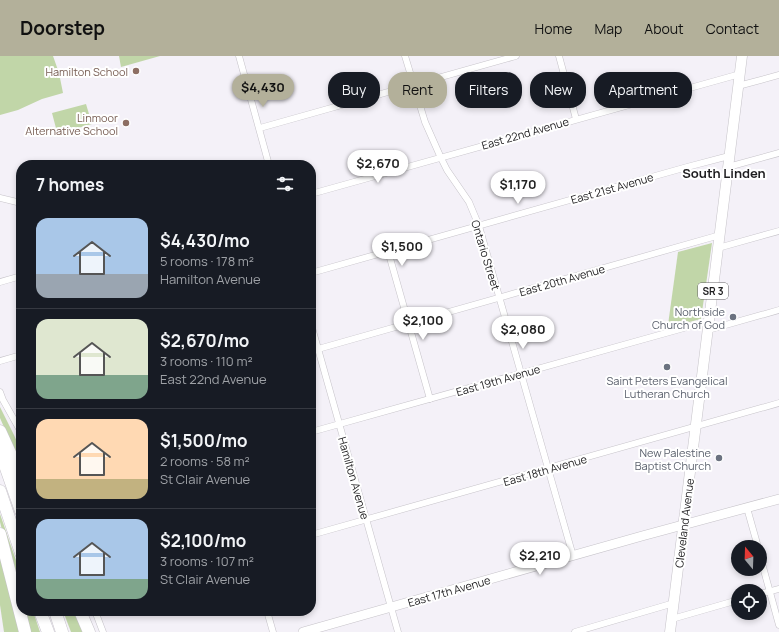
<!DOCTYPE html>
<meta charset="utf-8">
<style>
body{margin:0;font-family:Manrope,sans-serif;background:#242831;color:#f1f3f6;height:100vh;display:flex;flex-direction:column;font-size:15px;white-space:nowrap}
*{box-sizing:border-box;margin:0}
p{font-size:13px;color:#9ea1a6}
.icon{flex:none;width:22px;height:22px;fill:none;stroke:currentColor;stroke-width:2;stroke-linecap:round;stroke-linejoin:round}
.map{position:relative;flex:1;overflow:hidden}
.sheet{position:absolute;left:16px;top:104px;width:300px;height:456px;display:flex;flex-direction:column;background:#171b24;border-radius:16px;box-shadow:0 2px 6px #0003}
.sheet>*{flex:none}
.guide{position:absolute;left:328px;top:16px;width:380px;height:36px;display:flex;gap:8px}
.needle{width:26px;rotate:341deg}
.fabs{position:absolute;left:731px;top:484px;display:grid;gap:8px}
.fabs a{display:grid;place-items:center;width:36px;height:36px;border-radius:50%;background:#171b24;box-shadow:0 2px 6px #0003;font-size:20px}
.price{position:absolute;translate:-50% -34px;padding:0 9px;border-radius:14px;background:#fff;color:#222;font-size:13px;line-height:26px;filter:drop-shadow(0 1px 2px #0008)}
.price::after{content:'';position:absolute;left:50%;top:24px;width:12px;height:9px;margin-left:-6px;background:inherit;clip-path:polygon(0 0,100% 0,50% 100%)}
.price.on{background:#b3b09a;color:#111}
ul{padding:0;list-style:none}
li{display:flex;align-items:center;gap:12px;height:100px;padding:0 20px}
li+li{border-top:1px solid #363941}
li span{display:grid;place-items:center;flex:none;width:112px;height:80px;border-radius:12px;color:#555}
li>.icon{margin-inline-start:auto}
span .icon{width:48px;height:48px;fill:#fffc;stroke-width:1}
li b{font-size:17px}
h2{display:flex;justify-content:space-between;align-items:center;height:48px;padding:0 20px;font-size:17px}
.tag{padding:0 14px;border-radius:16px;background:#171b24;box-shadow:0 2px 6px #0003;font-size:14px;line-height:36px}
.tag.on{background:#b3b09a;color:#111}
header{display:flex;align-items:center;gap:24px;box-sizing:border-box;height:56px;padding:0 20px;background:#b3b09a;color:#111}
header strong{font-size:19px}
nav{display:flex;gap:22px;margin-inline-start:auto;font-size:14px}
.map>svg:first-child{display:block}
</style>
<header>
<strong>Doorstep</strong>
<nav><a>Home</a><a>Map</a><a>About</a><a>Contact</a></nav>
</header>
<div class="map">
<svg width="779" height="576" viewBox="0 0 779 576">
<rect width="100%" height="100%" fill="#f4f1f8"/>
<g fill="#c1d6a8">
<path d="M0,0H53L59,17L63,37L42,43L18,54L0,59Z"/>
<path d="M119,0H160L121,11Z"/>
<path d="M86,48L92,68L74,73L73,71L57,76L52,57Z"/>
<path d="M712,187L701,263L670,271L668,269L678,196Z"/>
<path d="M0,351L14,379L21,395V410L0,362Z"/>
<path d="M0,458L21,519V551L0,466Z"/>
<path d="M0,496L25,576H4L0,549Z"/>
<path d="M22,555H33L40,576H29Z"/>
<path d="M63,555H76L85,576H71Z"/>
</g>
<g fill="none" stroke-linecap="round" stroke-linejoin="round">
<g stroke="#c6c3c9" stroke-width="7">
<g id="street">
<path d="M239,0L269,109"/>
<path d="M405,0L425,66L441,102L447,114L469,146L479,170L573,500"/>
<path d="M559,0L576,63"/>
<path d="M738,30L779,19"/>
<path d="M260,72L516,0"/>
<path d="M728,111L779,97"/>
<path d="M311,138L740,18"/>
<path d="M0,142L21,147"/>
<path d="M718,192L779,175"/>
<path d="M388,195L430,343"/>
<path d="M311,217L687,111L729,100"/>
<path d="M0,226L21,220"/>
<path d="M311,268L398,576"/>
<path d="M708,274L779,254"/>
<path d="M311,295L720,179"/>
<path d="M0,305L21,299"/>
<path d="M0,336L3,344L21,376"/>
<path d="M311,376L709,265"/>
<path d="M747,452L758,491"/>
<path d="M311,479L779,347"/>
<path d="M760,500L779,569"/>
<path d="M760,538L779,533"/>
<path d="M95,555L103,576"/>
<path d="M267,555L273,576"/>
<path d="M672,563L738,544"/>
<path d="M575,576L674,547"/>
</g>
</g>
<g stroke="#c6c3c9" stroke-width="10">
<path id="secondary" d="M303,576L642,480L779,443"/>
</g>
<g stroke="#c6c3c9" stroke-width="11">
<path id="primary" d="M670,576L742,0"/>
</g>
<g stroke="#c6c3c9" stroke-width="13">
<g id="highway">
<path d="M0,375L21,421"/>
<path d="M0,395L21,455"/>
<path d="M0,435L21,497"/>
<path d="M0,478L25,576"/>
<path d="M40,555L48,576"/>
<path d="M55,555L62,576"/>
<path d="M80,555L89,576"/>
</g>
</g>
<use href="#street" stroke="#fff" stroke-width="6"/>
<use href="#secondary" stroke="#fff" stroke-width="9"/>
<use href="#primary" stroke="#fff" stroke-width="10"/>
<use href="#highway" stroke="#fff" stroke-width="12"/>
</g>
<g fill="#8d6e63" stroke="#fff" stroke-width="1.5">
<circle cx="136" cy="15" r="4"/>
<circle cx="126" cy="67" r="4"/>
</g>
<g fill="#6b7280" stroke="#fff" stroke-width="1.5">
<circle cx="733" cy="261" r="4"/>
<circle cx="667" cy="311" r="4"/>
<circle cx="719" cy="402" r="4"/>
</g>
<g text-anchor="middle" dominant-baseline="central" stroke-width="4" stroke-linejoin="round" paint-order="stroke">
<rect fill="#fff" stroke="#626162" stroke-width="1" x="698" y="227" width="30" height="16" rx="3"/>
<g font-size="10" font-weight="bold" fill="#1e1d1f">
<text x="713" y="235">SR 3</text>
</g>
<g font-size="11" fill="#785e54" stroke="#fff" text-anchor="end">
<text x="128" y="15">Hamilton School</text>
<text x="118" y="61">Linmoor<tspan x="118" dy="13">Alternative School</tspan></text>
</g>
<g font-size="11" fill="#1e1d1f" stroke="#fff">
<text transform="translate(525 77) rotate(-16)">East 22nd Avenue</text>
<text transform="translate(612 132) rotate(-16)">East 21st Avenue</text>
<text transform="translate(486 199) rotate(73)">Ontario Street</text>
<text transform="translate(562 224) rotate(-16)">East 20th Avenue</text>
<text transform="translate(498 324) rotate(-16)">East 19th Avenue</text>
<text transform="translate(545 414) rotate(-16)">East 18th Avenue</text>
<text transform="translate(354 422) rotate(74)">Hamilton Avenue</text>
<text transform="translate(684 467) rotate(-83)">Cleveland Avenue</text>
<text transform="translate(449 535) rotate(-16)">East 17th Avenue</text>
</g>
<g font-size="11" fill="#5b616d" stroke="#fff" text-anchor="end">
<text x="725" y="255">Northside<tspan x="725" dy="13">Church of God</tspan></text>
<text x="667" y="324" text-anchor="middle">Saint Peters Evangelical<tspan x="667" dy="13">Lutheran Church</tspan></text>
<text x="711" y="396">New Palestine<tspan x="711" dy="13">Baptist Church</tspan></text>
</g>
<g font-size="13" font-weight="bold" fill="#1e1d1f" stroke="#fff">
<text x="724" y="117">South Linden</text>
</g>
</g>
</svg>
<div class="fabs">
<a><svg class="needle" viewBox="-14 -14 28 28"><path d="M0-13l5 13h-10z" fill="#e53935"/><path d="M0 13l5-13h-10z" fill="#9ea1a6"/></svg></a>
<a><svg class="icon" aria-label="locate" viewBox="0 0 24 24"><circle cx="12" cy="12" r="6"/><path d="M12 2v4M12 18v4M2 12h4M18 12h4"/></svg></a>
</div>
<b class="price on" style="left:263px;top:52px">$4,430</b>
<b class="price" style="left:378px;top:128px">$2,670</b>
<b class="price" style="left:518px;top:149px">$1,170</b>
<b class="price" style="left:402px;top:211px">$1,500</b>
<b class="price" style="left:423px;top:285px">$2,100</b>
<b class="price" style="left:523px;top:294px">$2,080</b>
<b class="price" style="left:540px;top:520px">$2,210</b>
<div class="guide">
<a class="tag">Buy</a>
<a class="tag on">Rent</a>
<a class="tag">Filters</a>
<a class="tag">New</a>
<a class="tag">Apartment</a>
</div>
<section class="sheet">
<h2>7 homes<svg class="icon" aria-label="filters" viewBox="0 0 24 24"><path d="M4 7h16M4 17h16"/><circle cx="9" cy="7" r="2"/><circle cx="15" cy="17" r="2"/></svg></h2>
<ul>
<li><span style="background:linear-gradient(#a9c7e8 70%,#9aa5b1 0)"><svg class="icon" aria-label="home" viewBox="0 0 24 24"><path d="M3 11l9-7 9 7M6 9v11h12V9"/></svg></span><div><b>$4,430/mo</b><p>5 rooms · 178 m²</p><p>Hamilton Avenue</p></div></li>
<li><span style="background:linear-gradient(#dfe7d0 70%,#7fa58c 0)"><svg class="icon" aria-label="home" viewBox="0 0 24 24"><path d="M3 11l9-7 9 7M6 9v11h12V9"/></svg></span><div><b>$2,670/mo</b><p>3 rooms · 110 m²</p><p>East 22nd Avenue</p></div></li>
<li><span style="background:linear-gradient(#ffd9b3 75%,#c2b280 0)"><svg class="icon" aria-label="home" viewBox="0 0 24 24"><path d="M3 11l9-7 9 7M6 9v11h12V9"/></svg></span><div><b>$1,500/mo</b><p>2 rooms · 58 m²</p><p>St Clair Avenue</p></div></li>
<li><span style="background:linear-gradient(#a9c7e8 75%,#7fa58c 0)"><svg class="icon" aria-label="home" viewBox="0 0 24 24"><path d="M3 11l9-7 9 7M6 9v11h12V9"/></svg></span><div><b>$2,100/mo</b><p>3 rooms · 107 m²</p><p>St Clair Avenue</p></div></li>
</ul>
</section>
</div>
